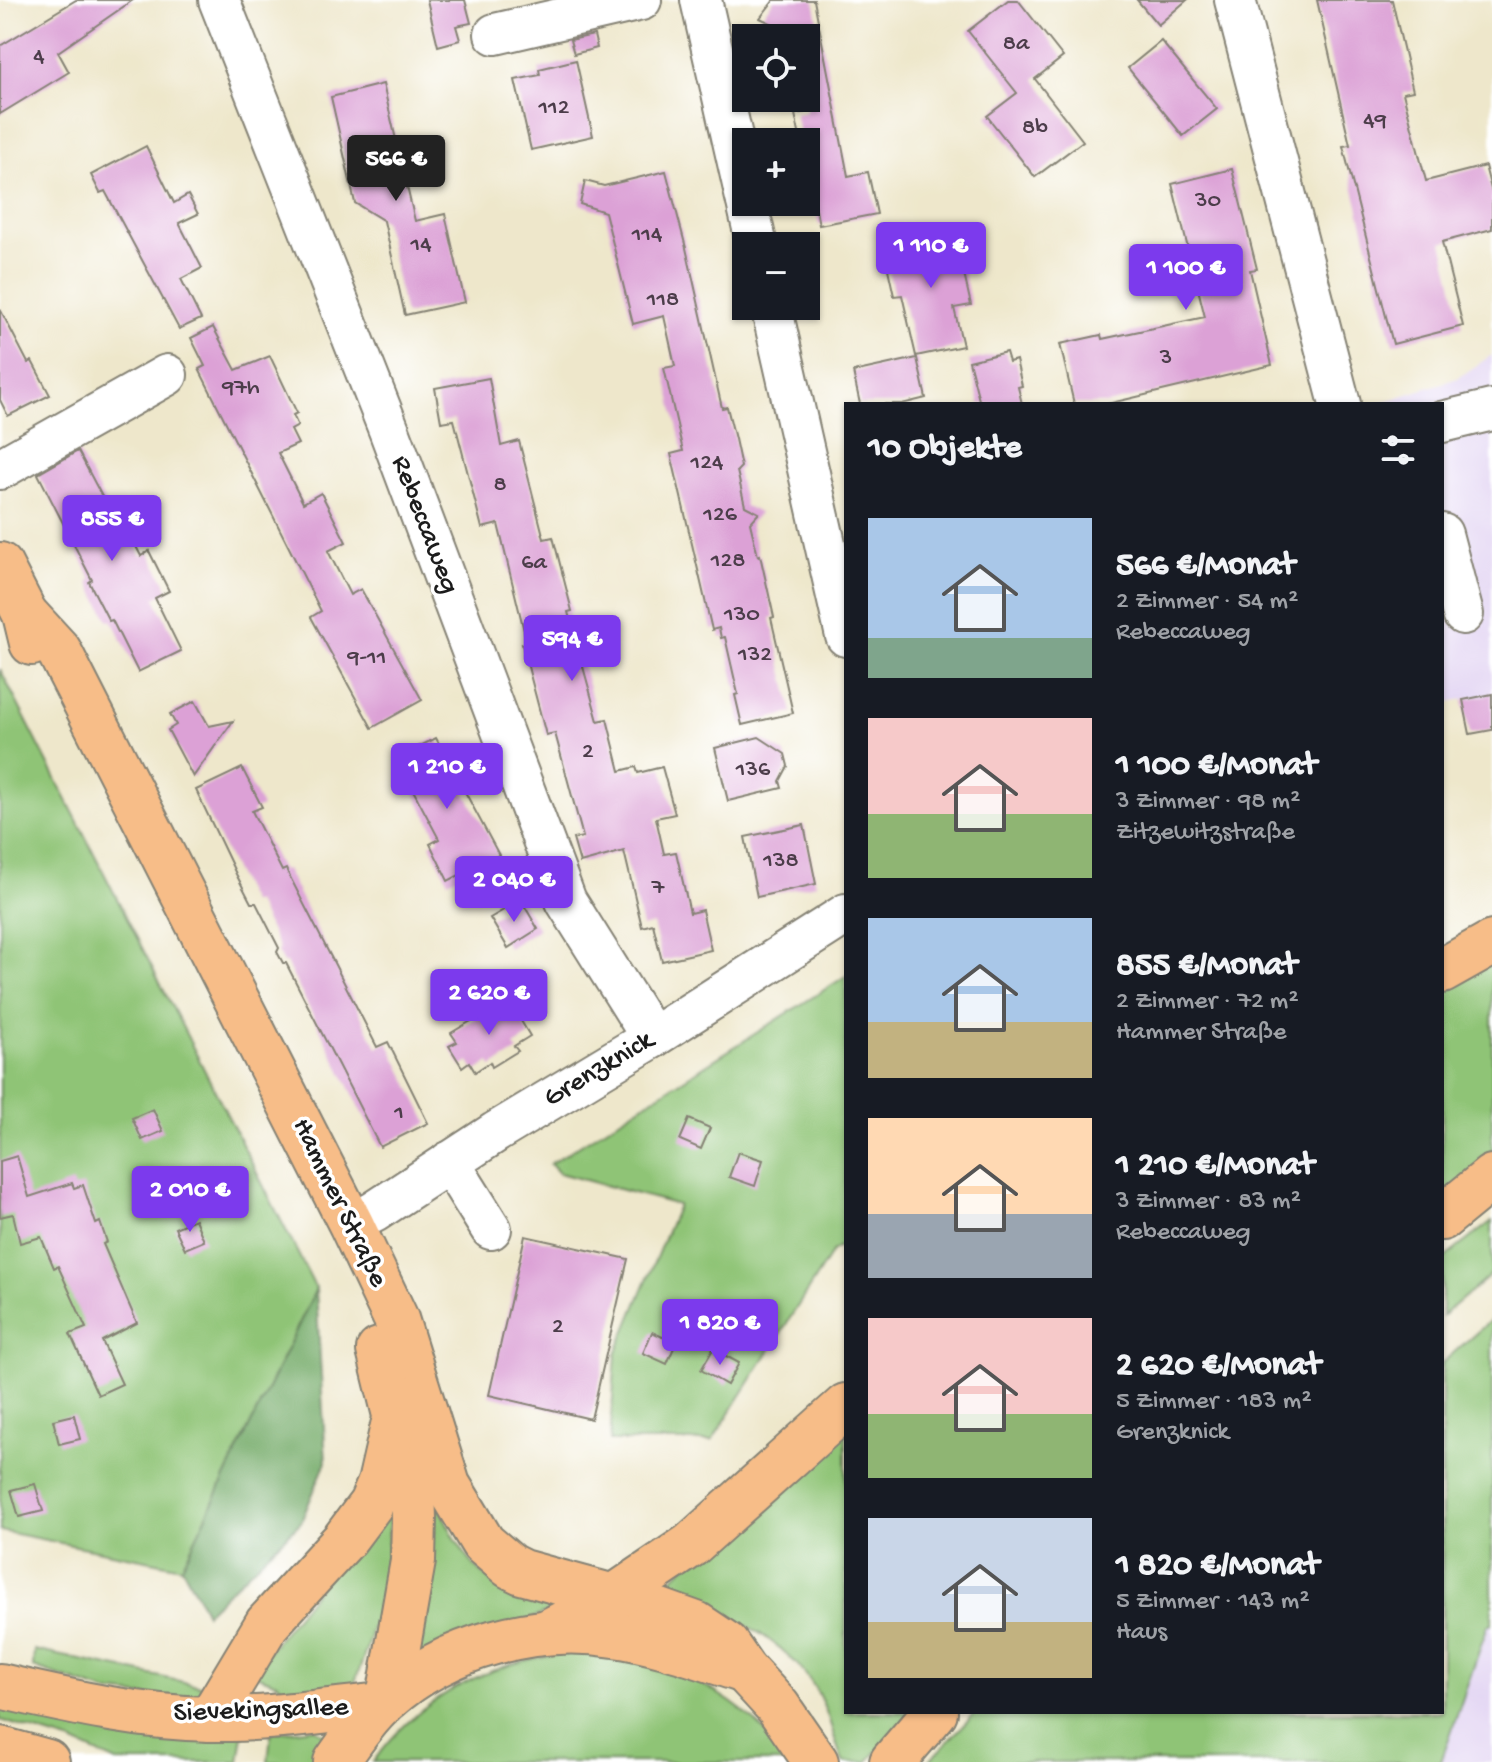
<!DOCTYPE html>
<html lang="de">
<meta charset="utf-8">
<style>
body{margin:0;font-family:"Gochi Hand",sans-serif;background:#242831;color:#f1f3f6;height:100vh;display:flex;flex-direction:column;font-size:30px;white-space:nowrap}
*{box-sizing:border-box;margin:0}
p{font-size:26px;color:#9ea1a6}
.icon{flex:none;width:44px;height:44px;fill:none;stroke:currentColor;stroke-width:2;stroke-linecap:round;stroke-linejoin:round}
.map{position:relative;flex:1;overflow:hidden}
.panel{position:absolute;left:844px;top:402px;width:600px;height:1312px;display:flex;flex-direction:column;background:#171b24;border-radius:0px;box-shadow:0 2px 6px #0004}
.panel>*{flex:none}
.fabs{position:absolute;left:732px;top:24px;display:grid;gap:16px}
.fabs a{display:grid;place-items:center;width:88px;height:88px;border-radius:0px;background:#171b24;box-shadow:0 2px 6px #0004;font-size:40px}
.price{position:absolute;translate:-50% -68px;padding:0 18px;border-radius:8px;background:#7c3aed;color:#fff;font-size:26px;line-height:52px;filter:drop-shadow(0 2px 4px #0008)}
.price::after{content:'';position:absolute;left:50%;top:48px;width:24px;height:18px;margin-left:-12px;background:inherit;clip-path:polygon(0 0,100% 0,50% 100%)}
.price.selected{background:#222;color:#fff}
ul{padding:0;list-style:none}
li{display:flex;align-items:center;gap:24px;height:200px;padding:0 24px}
li span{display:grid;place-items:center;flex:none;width:224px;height:160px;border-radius:0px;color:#555}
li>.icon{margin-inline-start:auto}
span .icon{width:96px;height:96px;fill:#fffc;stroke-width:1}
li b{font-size:34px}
h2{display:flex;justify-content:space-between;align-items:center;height:96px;padding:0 24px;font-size:34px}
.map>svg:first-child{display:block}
</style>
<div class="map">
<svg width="1492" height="1762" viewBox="0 0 1492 1762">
<rect width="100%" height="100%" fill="#fff"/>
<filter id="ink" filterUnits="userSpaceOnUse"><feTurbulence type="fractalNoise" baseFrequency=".0125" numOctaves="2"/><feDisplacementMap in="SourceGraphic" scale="16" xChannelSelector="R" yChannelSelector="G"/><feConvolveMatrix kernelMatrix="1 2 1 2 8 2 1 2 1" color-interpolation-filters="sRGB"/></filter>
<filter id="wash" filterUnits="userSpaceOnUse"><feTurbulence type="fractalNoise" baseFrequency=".006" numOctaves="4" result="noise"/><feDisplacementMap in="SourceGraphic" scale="32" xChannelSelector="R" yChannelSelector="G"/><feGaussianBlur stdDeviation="1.8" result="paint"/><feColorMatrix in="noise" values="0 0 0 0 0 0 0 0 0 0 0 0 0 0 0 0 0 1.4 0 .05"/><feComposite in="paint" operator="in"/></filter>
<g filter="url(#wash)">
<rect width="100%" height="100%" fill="#eee7cb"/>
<g fill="#e2d4f3">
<path d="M1492,355V694L1442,703V404H1377L1458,378Z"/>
<path d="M1489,1624H1492V1762H1441Z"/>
</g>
<g fill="#8fc476" stroke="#567049" stroke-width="2">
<path d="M0,669L316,1289L182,1567L0,1531Z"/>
<path d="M1492,962V1157L1442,1198V990Z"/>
<path d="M846,976V1242L832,1252L712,1441H610L616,1354L678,1205L559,1173L550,1164Z"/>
<path d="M1492,1221V1274L1442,1316V1260Z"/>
<path d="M1492,1319V1624L1488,1625L1441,1762H928L976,1712H1442V1363Z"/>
<path d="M846,1427V1712H914L867,1762H843C835,1743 831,1722 823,1704C796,1640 722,1610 661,1588Z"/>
<path d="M437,1501C463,1561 487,1595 556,1604L557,1609L417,1660C433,1607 432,1556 431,1502Z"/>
<path d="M379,1511L390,1515C387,1576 374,1633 352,1690L280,1699L279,1684L251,1673Z"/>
<path d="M34,1650L217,1689L200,1701L106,1692L33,1667Z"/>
<path d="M565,1653C656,1652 737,1688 791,1762H373C419,1697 488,1663 565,1653Z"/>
<path d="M0,1702L243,1735L239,1762H117L72,1742L0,1720Z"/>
<path d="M314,1728L327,1736L313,1762H268L271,1733Z"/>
</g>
<path fill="#73aa67" stroke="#486342" stroke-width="2" d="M316,1289L326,1462L301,1522L206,1613L182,1567Z"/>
<g id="blocks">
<g fill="#dca1d6">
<path d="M76,0H133L58,52L69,72L0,114V46Z"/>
<path d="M427,0H465L471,23L456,26L460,40L438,46Z"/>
<path d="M774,0H814L848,176L868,172L877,214L819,225L806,159V142H801L795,114L806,112V33L776,38L773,24L760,18Z"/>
<path d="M1008,0H1018L1063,57L1035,79L1083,141L1035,177L987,116L1017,93L968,31Z"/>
<path d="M1137,0H1187L1158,25Z"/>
<path d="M1317,0H1392L1413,91L1403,93L1426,181L1485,166L1492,193V229L1442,242L1463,326L1393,344L1343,146L1350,145Z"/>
<path d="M594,35L597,48L574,54L570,40Z"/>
<path d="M1161,41L1217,109L1183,136L1128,68Z"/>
<path d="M576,60L593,136L531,150L515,80L540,75L539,69Z"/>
<path d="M383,84L415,221L445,214L465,302L405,315L384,221L355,203L331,97Z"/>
<path d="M146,146L174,203L188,195L198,214L179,223L202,268L181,279L201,319L179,329L105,191L100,193L91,175Z"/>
<path d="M1232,169L1257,269L1250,270L1272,365L1107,404H1074L1060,344L1101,335L1102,339L1205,317L1172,184Z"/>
<path d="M666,171L686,248L722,408L727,407L735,439L741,467L737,471L745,506L759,513L750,523L758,556L760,555L774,617L771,618L793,713L742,725L735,695L738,694L725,637L721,638L719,628L712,630L671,454L683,451L664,368L675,366L664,316L633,324L605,212L580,204L585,181L604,186Z"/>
<path d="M954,230L971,305L954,308L963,346L916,356L902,295L894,296L888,269L896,267L891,245Z"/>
<path d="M0,309L28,363L32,361L50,395L8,416L0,400Z"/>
<path d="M213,327L236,370L270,356L297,413L293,415L298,426L291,430L298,444L278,453L303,503L321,493L346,542L328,551L350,595L361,589L422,700L372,728L311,617L321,611L199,369L205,366L191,338Z"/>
<path d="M1006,352L1009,362L1016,360L1022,386L1018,387L1022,404H980L969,361Z"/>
<path d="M917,358L926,398L902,404H860L853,372Z"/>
<path d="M489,378L501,446L519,441L544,539L553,537L572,611L568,612L598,721L607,719L620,771L636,767L638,773L662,767L675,814L656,818L664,854L676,852L690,913L702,910L711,950L662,961L653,924L642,927L624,851L580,863L573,839L583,837L555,733L546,735L522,644L527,643L498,524L482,528L454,420L441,422L435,388Z"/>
<path d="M78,451L108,508L114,504L141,556L149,551L169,591L155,598L181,651L138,672L112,620L109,621L89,582L92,580L38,474Z"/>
<path d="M1492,694V730L1470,734L1463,700Z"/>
<path d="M195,701L209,726L233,721L193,777L168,730L176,725L170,714Z"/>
<path d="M759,737L785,754L788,766L780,781L782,788L728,801L715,748Z"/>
<path d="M436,738L499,855L448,881L430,844L439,839L396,758Z"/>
<path d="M242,768L262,807L252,811L282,871L286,869L377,1047L388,1042L428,1123L380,1147L286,963H283L277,952L279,948L256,903H251L236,874L196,790Z"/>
<path d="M804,825L816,884L757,897L745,837Z"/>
<path d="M521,900L538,929L508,948L490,918Z"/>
<path d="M508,999L530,1036L514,1046L518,1051L492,1067L490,1062L475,1072L469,1062L462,1067L449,1046L457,1042L451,1033Z"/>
<path d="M153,1109L163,1131L142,1140L132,1118Z"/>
<path d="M689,1119L710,1128L701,1149L680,1140Z"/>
<path d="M738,1152L763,1160L755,1186L729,1177Z"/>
<path d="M17,1156L29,1197L72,1183L74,1188L83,1185L96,1224L100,1222L107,1242L103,1244L137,1323L102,1341L122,1384L98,1395L70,1334L86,1328L58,1266L54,1268L41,1237L20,1243L13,1214L0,1217V1161Z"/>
<path d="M195,1219L204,1241L185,1249L175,1228Z"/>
<path d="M525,1236L628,1259L591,1419L489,1395Z"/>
<path d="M652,1332L676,1343L667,1364L643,1353Z"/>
<path d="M713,1349L739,1363L727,1385L701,1370Z"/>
<path d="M74,1415L80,1439L59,1444L53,1420Z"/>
<path d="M35,1484L43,1511L19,1517L11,1490Z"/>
</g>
</g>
</g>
<g filter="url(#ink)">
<use href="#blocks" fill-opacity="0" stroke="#858274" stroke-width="2"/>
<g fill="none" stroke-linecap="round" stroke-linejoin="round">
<g stroke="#858274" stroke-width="44">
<g id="minor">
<path d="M219,0L389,430L566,901L652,1038"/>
<path d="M701,0L746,198"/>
<path d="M1235,0L1340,404"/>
<path d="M495,34L641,0"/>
<path d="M747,202L757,246"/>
<path d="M771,306L846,636"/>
<path d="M1442,422L1492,410"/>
<path d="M0,469L167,375"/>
<path d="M1442,534L1463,614"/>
<path d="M449,1162L491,1229"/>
<path d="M351,1224L374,1212L496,1132L652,1038L846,914"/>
</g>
</g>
<g stroke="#858274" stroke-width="48">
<g id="major">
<path d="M0,565L25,614L32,643"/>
<path d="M25,614L59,651L351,1224L396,1319L448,1485L483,1543L510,1566L522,1572L643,1605L696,1624L726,1644L744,1670L778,1707L816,1762"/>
<path d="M379,1350L413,1489L414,1518L413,1561L389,1697"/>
<path d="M0,1686C70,1702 139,1718 211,1719C268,1720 325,1711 381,1705"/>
<path d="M210,1719L267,1624L344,1540L371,1504L380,1483L393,1426"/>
<path d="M0,1749L47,1762"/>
<path d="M336,1762C351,1741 366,1718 386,1700C446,1646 536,1622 615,1635C657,1641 698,1656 739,1669"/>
</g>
</g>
<g stroke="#858274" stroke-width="48">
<g id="highway">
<path d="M1442,971L1492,943"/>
<path d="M1442,1218L1492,1177"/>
<path d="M547,1632L614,1597L691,1545L846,1406"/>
<path d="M892,1762L935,1712"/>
</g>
</g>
<use href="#minor" stroke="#fff" stroke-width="40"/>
<use href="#major" stroke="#f7bd88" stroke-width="44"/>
<use href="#highway" stroke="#f7bd88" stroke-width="44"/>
</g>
</g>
<g text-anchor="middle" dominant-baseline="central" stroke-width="7" stroke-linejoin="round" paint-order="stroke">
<g font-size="24" fill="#4c3d4a">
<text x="1016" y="44">8a</text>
<text x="39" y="57">4</text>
<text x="554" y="108">112</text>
<text x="1375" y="121">49</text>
<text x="1035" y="128">8b</text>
<text x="1208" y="201">30</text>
<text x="647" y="235">114</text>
<text x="421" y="245">14</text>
<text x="663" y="300">118</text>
<text x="1166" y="358">3</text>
<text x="241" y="388">97h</text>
<text x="707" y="463">124</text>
<text x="500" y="485">8</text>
<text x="720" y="515">126</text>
<text x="728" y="561">128</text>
<text x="534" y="563">6a</text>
<text x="742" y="615">130</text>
<text x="755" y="655">132</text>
<text x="367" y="658">9-11</text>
<text x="588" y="752">2</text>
<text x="753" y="770">136</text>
<text x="781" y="861">138</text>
<text x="658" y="888">7</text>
<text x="399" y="1113">1</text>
<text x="558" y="1327">2</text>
</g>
<g font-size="28" fill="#1c1c1c" stroke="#fff">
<text transform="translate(424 525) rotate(69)">Rebeccaweg</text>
<text transform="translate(599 1070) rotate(-31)">Grenzknick</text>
<text transform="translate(339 1203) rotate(64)">Hammer Straße</text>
<text transform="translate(261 1711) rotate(-2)">Sievekingsallee</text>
</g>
</g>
</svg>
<div class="fabs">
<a><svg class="icon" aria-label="locate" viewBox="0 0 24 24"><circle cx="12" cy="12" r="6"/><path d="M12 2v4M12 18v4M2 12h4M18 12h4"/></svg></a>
<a>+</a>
<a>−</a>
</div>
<b class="price selected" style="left:396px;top:203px">566 €</b>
<b class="price" style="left:931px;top:290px">1 110 €</b>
<b class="price" style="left:1186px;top:312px">1 100 €</b>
<b class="price" style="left:112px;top:563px">855 €</b>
<b class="price" style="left:572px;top:683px">594 €</b>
<b class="price" style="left:447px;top:811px">1 210 €</b>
<b class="price" style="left:514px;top:924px">2 040 €</b>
<b class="price" style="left:489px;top:1037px">2 620 €</b>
<b class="price" style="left:190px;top:1234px">2 010 €</b>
<b class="price" style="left:720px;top:1367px">1 820 €</b>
<section class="panel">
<h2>10 Objekte<svg class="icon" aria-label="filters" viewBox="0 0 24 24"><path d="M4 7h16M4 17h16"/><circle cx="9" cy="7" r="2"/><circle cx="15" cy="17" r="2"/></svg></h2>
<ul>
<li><span style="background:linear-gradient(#a9c7e8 75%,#7fa58c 0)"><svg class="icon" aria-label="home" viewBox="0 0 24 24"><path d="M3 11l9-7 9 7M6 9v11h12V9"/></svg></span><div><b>566 €/Monat</b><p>2 Zimmer · 54 m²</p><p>Rebeccaweg</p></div></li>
<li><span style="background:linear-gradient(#f6c9c9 60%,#8fb573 0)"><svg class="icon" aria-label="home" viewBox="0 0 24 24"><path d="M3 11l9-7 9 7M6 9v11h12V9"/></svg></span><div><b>1 100 €/Monat</b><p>3 Zimmer · 98 m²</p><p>Zitzewitzstraße</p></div></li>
<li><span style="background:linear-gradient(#a9c7e8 65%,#c2b280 0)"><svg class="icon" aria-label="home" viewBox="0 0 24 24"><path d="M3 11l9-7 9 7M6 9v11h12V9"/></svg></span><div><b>855 €/Monat</b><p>2 Zimmer · 72 m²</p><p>Hammer Straße</p></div></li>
<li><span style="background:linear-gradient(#ffd9b3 60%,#9aa5b1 0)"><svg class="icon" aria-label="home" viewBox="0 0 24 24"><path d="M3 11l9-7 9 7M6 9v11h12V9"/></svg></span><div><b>1 210 €/Monat</b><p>3 Zimmer · 83 m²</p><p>Rebeccaweg</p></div></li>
<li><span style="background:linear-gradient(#f6c9c9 60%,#8fb573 0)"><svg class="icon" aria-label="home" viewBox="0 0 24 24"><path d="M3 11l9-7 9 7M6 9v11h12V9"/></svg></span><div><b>2 620 €/Monat</b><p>5 Zimmer · 183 m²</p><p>Grenzknick</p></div></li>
<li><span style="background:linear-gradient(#c9d6e8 65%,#c2b280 0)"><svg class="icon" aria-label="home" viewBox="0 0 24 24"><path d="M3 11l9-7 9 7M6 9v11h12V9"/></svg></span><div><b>1 820 €/Monat</b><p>5 Zimmer · 143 m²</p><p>Haus</p></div></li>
</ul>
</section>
</div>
